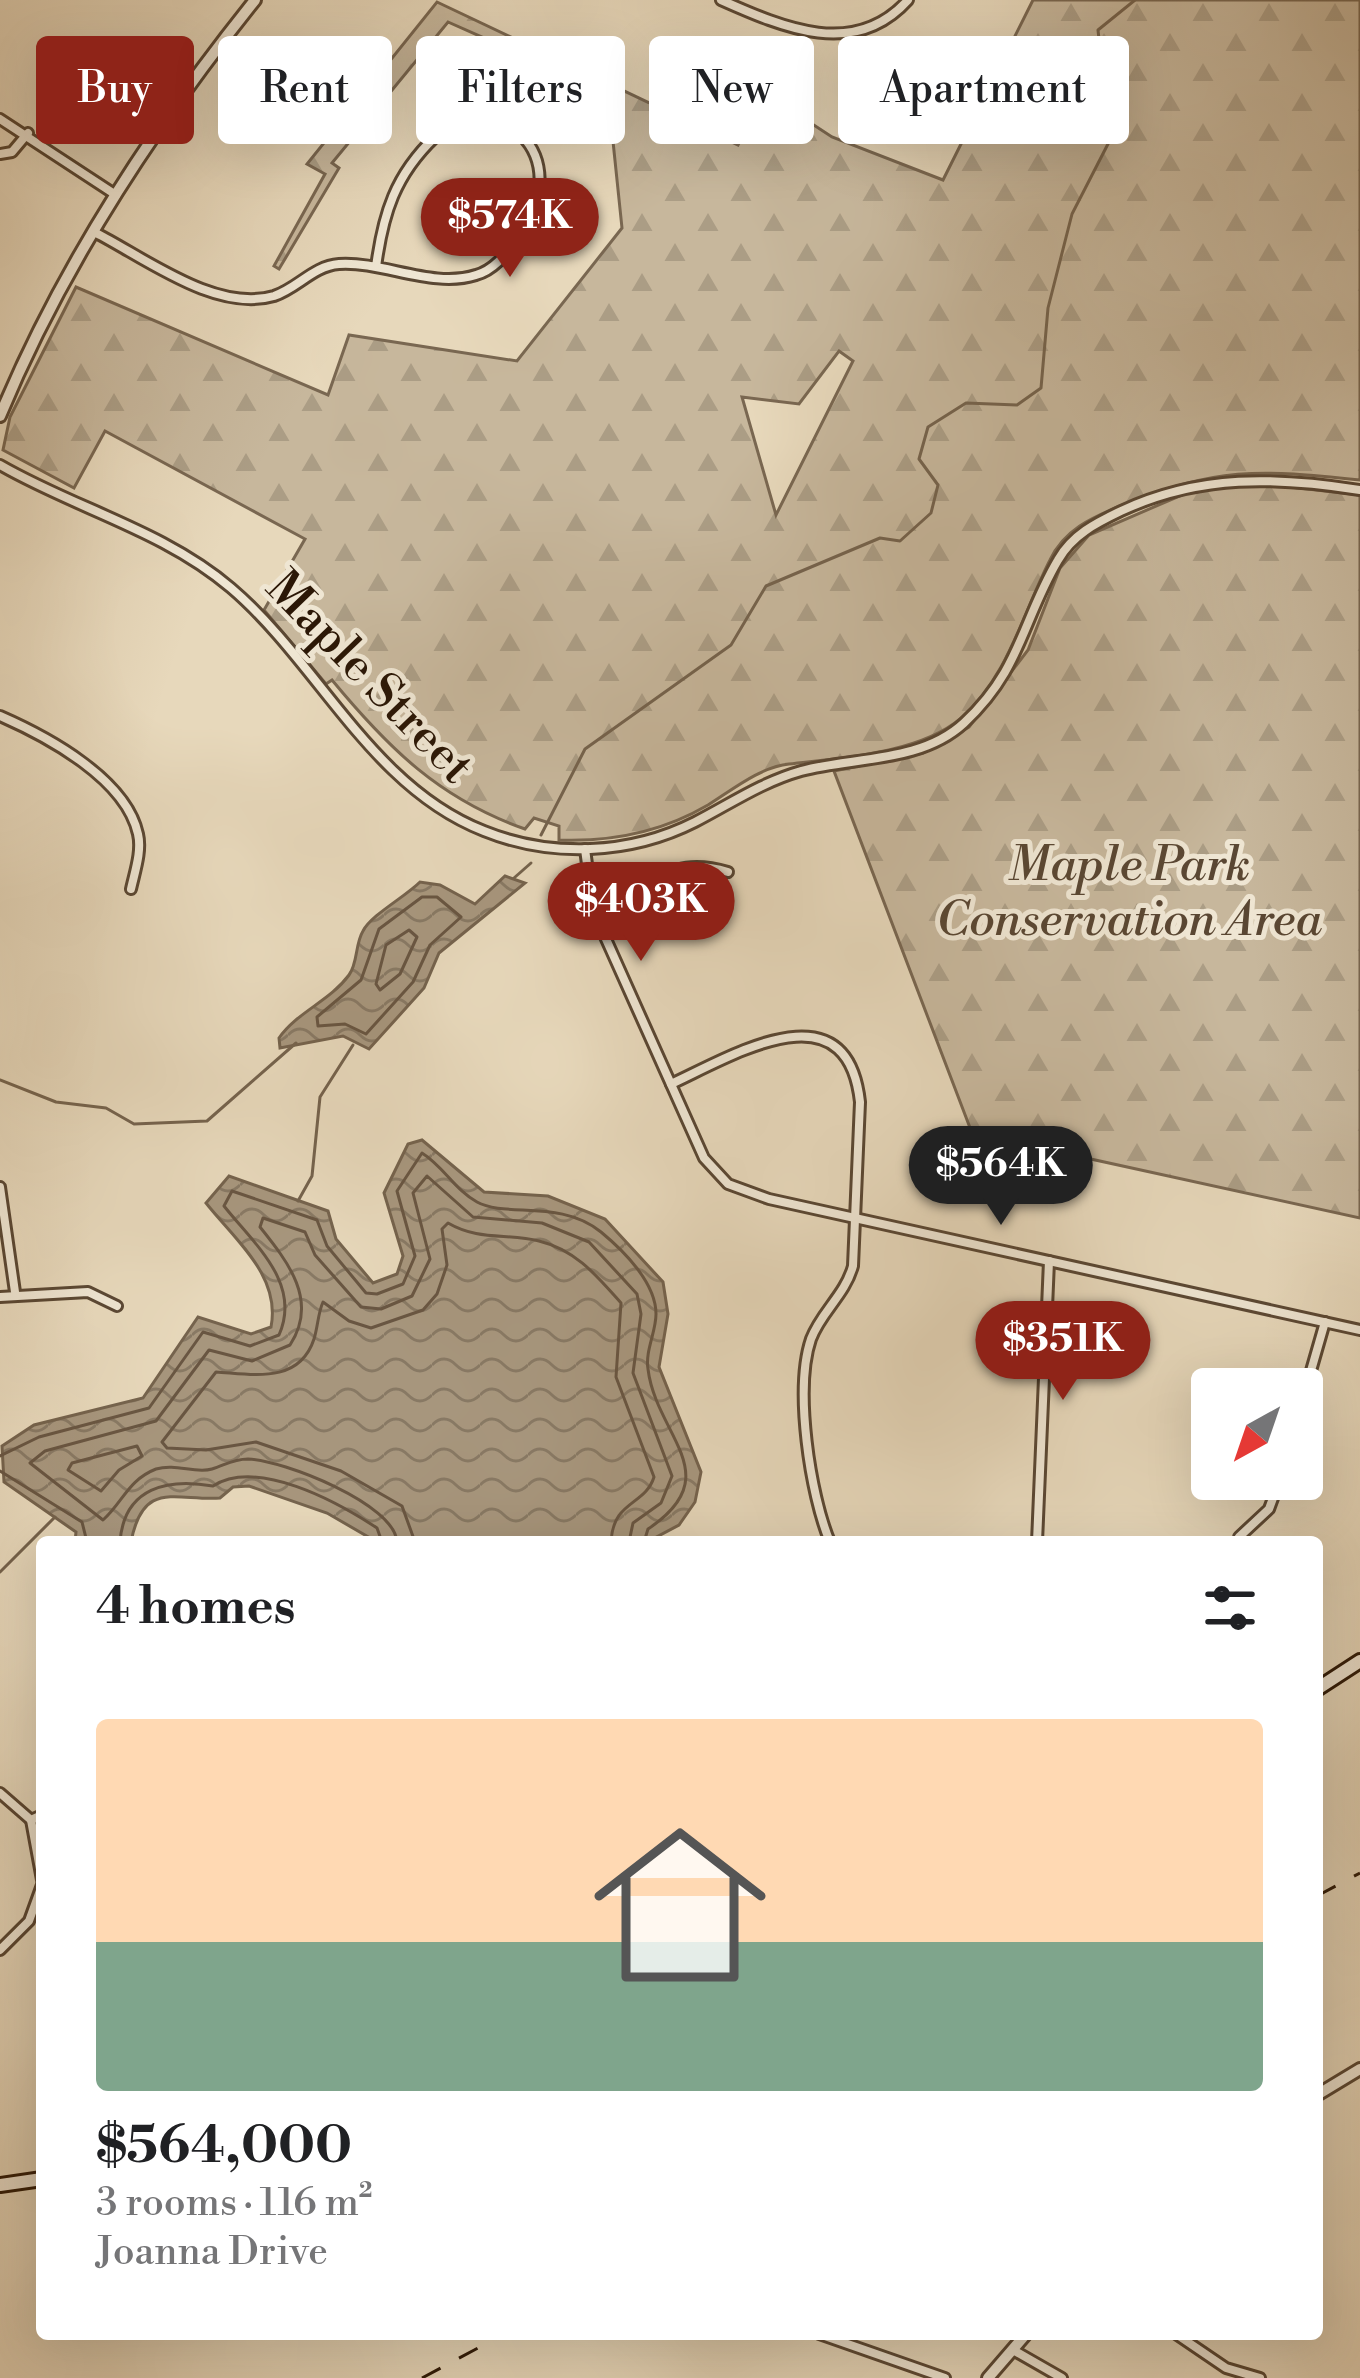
<!DOCTYPE html>
<meta charset="utf-8">
<style>
body{margin:0;font-family:"Libre Bodoni",serif;background:#f2f2f2;color:#202124;height:100vh;display:flex;flex-direction:column;font-size:45px;white-space:nowrap}
*{box-sizing:border-box;margin:0}
p{font-size:39px;color:#757577}
.icon{flex:none;width:66px;height:66px;fill:none;stroke:currentColor;stroke-width:2;stroke-linecap:round;stroke-linejoin:round}
.map{position:relative;flex:1;overflow:hidden}
.details{position:absolute;left:36px;top:1536px;width:1287px;height:804px;display:flex;flex-direction:column;background:#fff;border-radius:12px;box-shadow:0 12px 48px #0002}
.details>*{flex:none}
.guide{position:absolute;left:36px;top:36px;width:1290px;height:108px;display:flex;gap:24px}
.needle{width:78px;rotate:220deg}
.buttons{position:absolute;left:1191px;top:1368px;display:grid;gap:24px}
.buttons a{display:grid;place-items:center;width:132px;height:132px;border-radius:12px;background:#fff;box-shadow:0 12px 48px #0002;font-size:60px}
.price{position:absolute;translate:-50% -102px;padding:0 27px;border-radius:42px;background:#8f2418;color:#fff;font-size:39px;line-height:78px;filter:drop-shadow(0 3px 6px #0008)}
.price::after{content:'';position:absolute;left:50%;top:72px;width:36px;height:27px;margin-left:-18px;background:inherit;clip-path:polygon(0 0,100% 0,50% 100%)}
.price.on{background:#222;color:#fff}
ul{padding:0;list-style:none}
li{display:grid;align-content:center;gap:24px;height:636px;padding:0 60px}
li span{display:grid;place-items:center;height:372px;border-radius:12px;color:#555}
li>.icon{margin-inline-start:auto}
span .icon{width:216px;height:216px;fill:#fffc;stroke-width:1}
li b{font-size:51px}
h2{display:flex;justify-content:space-between;align-items:center;height:144px;padding:0 60px;font-size:51px}
.chip{padding:0 42px;border-radius:12px;background:#fff;box-shadow:0 12px 48px #0002;font-size:42px;line-height:108px}
.chip.on{background:#8f2418;color:#fff}
.map>svg:first-child{display:block}
</style>
<div class="map">
<svg width="1360" height="2378" viewBox="0 0 1360 2378">
<defs>
<pattern id="forest-firs" width="22" height="20" patternUnits="userSpaceOnUse" patternTransform="scale(3)"><rect width="22" height="20" fill="#c7b79c"/><path d="M5 1l3.5 6h-7zM16 11l3.5 6h-7z" fill="#ab9d85"/></pattern>
<pattern id="water-waves" width="16" height="10" patternUnits="userSpaceOnUse" patternTransform="scale(3)"><rect width="16" height="10" fill="#a7967d"/><path d="M0 5q4-4 8 0t8 0" fill="none" stroke="#887964"/></pattern>
</defs>
<rect width="100%" height="100%" fill="#e7d8bb"/>
<filter id="stains"><feTurbulence type="fractalNoise" baseFrequency=".00167" numOctaves="4"/><feColorMatrix values="0 0 0 0 .2 0 0 0 0 .09 0 0 0 0 .02 0 0 0 .5 -.17"/></filter>
<radialGradient id="worn" r=".72"><stop offset=".6" stop-color="#630" stop-opacity="0"/><stop offset="1" stop-color="#630" stop-opacity=".3"/></radialGradient>
<g fill="url(#forest-firs)" stroke="#796751" stroke-width="3" fill-rule="evenodd">
<path d="M1033,0H1360V480C1260,469 1214,467 1120,506C1091,518 1064,530 1050,560C1022,615 1009,675 961,718C919,754 838,758 789,764C760,767 732,790 708,805C662,832 612,842 559,840V826L534,818L525,829C440,799 389,749 332,680L326,684L264,610L305,539L105,431L74,488L3,450L10,417L76,287L328,395L349,335L517,361L622,228L608,93L448,22L332,163L339,168L279,269L274,266L325,174L307,164L437,2L738,145L765,93L832,137L943,180ZM839,351L853,361L776,515L742,397L799,404Z"/>
<path d="M1255,483L1360,495V1218L972,1133L834,771L923,753L969,727L1028,650L1060,568L1089,535L1191,491Z"/>
</g>
<g fill="url(#water-waves)" stroke="#75634d" stroke-width="3">
<path d="M505,876L525,883L439,953L424,988L369,1049L343,1036L280,1048L279,1038C297,1012 330,1001 349,975C358,963 355,944 363,931C371,915 405,897 420,882L440,885L475,904Z"/>
<path d="M422,1140L484,1192L548,1196L605,1219L663,1282L668,1314L659,1367L701,1472L695,1502L679,1525L647,1542H377L327,1513L249,1486L233,1487L220,1498C176,1501 143,1479 131,1542H75L76,1532L4,1482L2,1446L34,1425L143,1398L198,1317L251,1334L271,1327C281,1276 236,1241 206,1203L229,1176L328,1211L336,1239L373,1283L397,1274L403,1256L384,1193L408,1144Z"/>
</g>
<g fill="none" stroke-linecap="round" stroke-linejoin="round">
<g stroke="#695642" stroke-width="3">
<path d="M422,897H437L461,917L430,945L413,982L366,1034L345,1024L318,1026L317,1017L361,980L379,929Z"/>
<path d="M409,930L417,937L400,974L380,990L376,984L386,945Z"/>
<path d="M137,1446L142,1456L119,1470L101,1491L68,1470L72,1463Z"/>
<path d="M0,1456L39,1437L149,1408L203,1332L250,1346L279,1335C302,1283 254,1244 224,1206L232,1191L317,1220L327,1246L366,1293L377,1294L403,1284L415,1256L397,1191L422,1153C443,1166 456,1191 477,1202C506,1218 561,1199 601,1232C624,1251 656,1283 656,1314C656,1332 645,1351 648,1369C656,1436 729,1475 648,1529L644,1542"/>
<path d="M0,1471L82,1522L87,1542"/>
<path d="M120,1542C124,1487 168,1478 213,1486C257,1458 336,1501 377,1528L382,1542"/>
<path d="M397,1542C395,1504 283,1460 248,1459C233,1459 225,1465 212,1469C195,1474 176,1463 156,1469C128,1480 123,1502 103,1520L30,1463L45,1451L156,1421L209,1350L252,1361L290,1345C319,1301 288,1262 260,1227L263,1218L305,1232L315,1255L361,1307L381,1309L412,1296L430,1259L413,1193L427,1176L473,1217L542,1223L589,1242L637,1294L641,1314L633,1373L672,1476L661,1503L633,1523L629,1542"/>
<path d="M415,1542L402,1506L341,1471L256,1442L206,1450L167,1448L162,1442L216,1372C251,1374 299,1385 314,1339C318,1326 318,1313 323,1302L349,1321L371,1328L423,1310L437,1294L447,1265L442,1229L448,1223C479,1241 506,1233 539,1241C576,1250 597,1276 621,1303L616,1377L654,1477C645,1506 613,1500 611,1542"/>
</g>
<g stroke="#75634d" stroke-width="3">
<path d="M541,835L585,749L731,645L766,586L880,538L900,541L931,513L938,485L919,459L928,427L966,403L1017,405L1041,388L1048,308L1072,214L1110,140L1098,30L1135,0"/>
<path d="M514,878L531,863"/>
<path d="M0,1080L56,1102L106,1108L134,1124L207,1121L296,1043"/>
<path d="M298,1201L312,1176L320,1097L353,1045"/>
<path d="M0,1572L55,1517"/>
</g>
<g stroke="#5a4733" stroke-width="14">
<g id="minor">
<path d="M721,0C784,28 855,59 908,0"/>
<path d="M0,119L116,195"/>
<path d="M0,154L12,152L28,133"/>
<path d="M96,233C145,258 216,313 274,296C298,288 313,266 339,264C383,261 433,289 476,275C494,270 506,254 517,240C582,152 492,84 435,137C395,175 383,214 376,267"/>
<path d="M0,465C76,509 163,530 231,588C319,663 371,787 484,831C551,858 630,855 695,822C730,804 762,782 801,771C853,757 921,763 964,723C1021,670 1022,621 1058,560C1072,535 1096,523 1121,511C1200,474 1276,477 1360,490"/>
<path d="M0,716C48,737 126,779 138,834C142,851 135,871 131,889"/>
<path d="M585,849L593,910L704,1158L728,1184L769,1199L1360,1330"/>
<path d="M597,918C654,892 662,853 728,872"/>
<path d="M671,1084C732,1056 847,984 860,1102L853,1266C845,1295 821,1312 811,1339C794,1389 810,1494 830,1542"/>
<path d="M0,1187L15,1292"/>
<path d="M0,1297L88,1292L117,1306"/>
<path d="M1302,1402L1325,1322"/>
<path d="M1239,1537L1269,1509L1280,1479"/>
<path d="M1037,1542L1049,1261"/>
<path d="M0,1793L31,1820L42,1815"/>
<path d="M31,1820L42,1880"/>
<path d="M0,1950L29,1921L42,1885"/>
<path d="M819,2334L945,2378"/>
<path d="M1176,2334L1226,2368L1260,2378"/>
<path d="M1013,2350L1062,2378"/>
</g>
</g>
<g stroke="#5a4733" stroke-width="16">
<g id="tertiary">
<path d="M0,416C62,266 154,126 255,0"/>
<path d="M1317,2095L1360,2069"/>
<path d="M988,2378L1026,2334"/>
</g>
</g>
<g stroke="#2b1706" stroke-width="18">
<g id="secondary">
<path d="M1317,1689L1360,1661"/>
<path d="M0,2185L42,2179"/>
</g>
</g>
<use href="#minor" stroke="#efe6d3" stroke-width="8"/>
<use href="#tertiary" stroke="#efe6d3" stroke-width="10"/>
<use href="#secondary" stroke="#efe6d3" stroke-width="12"/>
<g stroke="#2b1706" stroke-width="3" stroke-dasharray="21 21" stroke-linecap="butt">
<path d="M1317,1896L1360,1873"/>
<path d="M422,2378L504,2334"/>
</g>
</g>
<g text-anchor="middle" dominant-baseline="central" stroke-width="10" stroke-linejoin="round" paint-order="stroke">
<g font-size="48" fill="#2b1706" stroke="#efe6d3">
<text transform="translate(369 678) rotate(46)">Maple Street</text>
</g>
<g font-size="48" font-style="italic" fill="#5a4733" stroke="#efe6d3">
<text x="1129" y="866">Maple Park<tspan x="1129" dy="55">Conservation Area</tspan></text>
</g>
</g>
<rect width="100%" height="100%" filter="url(#stains)"/>
<rect width="100%" height="100%" fill="url(#worn)"/>
</svg>
<div class="buttons">
<a><svg class="needle" viewBox="-14 -14 28 28"><path d="M0-13l5 13h-10z" fill="#e53935"/><path d="M0 13l5-13h-10z" fill="#757577"/></svg></a>
</div>
<b class="price" style="left:510px;top:280px">$574K</b>
<b class="price" style="left:641px;top:964px">$403K</b>
<b class="price on" style="left:1001px;top:1228px">$564K</b>
<b class="price" style="left:1063px;top:1403px">$351K</b>
<div class="guide">
<a class="chip on">Buy</a>
<a class="chip">Rent</a>
<a class="chip">Filters</a>
<a class="chip">New</a>
<a class="chip">Apartment</a>
</div>
<section class="details">
<h2>4 homes<svg class="icon" aria-label="filters" viewBox="0 0 24 24"><path d="M4 7h16M4 17h16"/><circle cx="9" cy="7" r="2"/><circle cx="15" cy="17" r="2"/></svg></h2>
<ul>
<li><span style="background:linear-gradient(#ffd9b3 60%,#7fa58c 0)"><svg class="icon" aria-label="home" viewBox="0 0 24 24"><path d="M3 11l9-7 9 7M6 9v11h12V9"/></svg></span><div><b>$564,000</b><p>3 rooms · 116 m²</p><p>Joanna Drive</p></div></li>
</ul>
</section>
</div>
